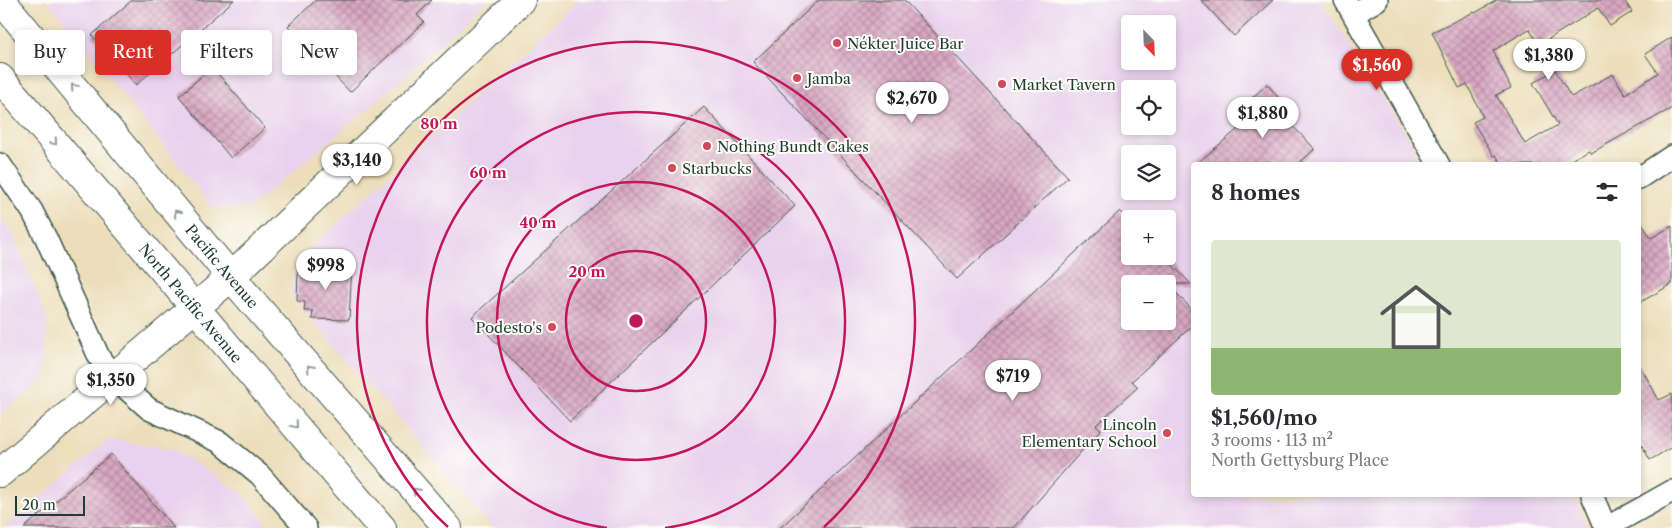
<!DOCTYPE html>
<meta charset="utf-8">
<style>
body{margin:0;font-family:"Libre Caslon Text",serif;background:#f7f7f7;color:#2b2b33;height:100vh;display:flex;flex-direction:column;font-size:19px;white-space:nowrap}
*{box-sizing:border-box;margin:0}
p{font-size:16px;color:#7c7c81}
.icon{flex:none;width:28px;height:28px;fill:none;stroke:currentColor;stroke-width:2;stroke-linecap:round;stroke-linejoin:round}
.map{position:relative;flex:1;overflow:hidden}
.sheet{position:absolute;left:1191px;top:162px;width:450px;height:335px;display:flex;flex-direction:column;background:#fff;border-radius:5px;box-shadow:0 2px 8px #0003}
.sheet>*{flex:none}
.banner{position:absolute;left:15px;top:30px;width:475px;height:45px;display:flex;gap:10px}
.needle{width:32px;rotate:157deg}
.fabs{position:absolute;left:1121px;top:15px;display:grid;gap:10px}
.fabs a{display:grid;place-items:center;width:55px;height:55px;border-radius:5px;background:#fff;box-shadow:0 2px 8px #0003;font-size:25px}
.scale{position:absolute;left:15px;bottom:12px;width:70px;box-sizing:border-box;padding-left:5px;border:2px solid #1f3d34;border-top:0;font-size:14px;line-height:18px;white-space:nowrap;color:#1f3d34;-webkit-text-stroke:4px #fdfcf7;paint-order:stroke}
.price{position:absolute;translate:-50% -42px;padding:0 11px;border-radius:18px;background:#fff;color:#222;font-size:16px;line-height:32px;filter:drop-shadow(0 1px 2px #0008)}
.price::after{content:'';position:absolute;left:50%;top:30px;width:15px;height:11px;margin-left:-8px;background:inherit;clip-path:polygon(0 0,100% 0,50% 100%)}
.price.current{background:#d93025;color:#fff}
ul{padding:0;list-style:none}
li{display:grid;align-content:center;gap:10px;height:265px;padding:0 20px}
li span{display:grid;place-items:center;height:155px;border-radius:5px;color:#555}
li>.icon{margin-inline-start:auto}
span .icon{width:90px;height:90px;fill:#fffc;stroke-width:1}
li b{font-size:21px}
h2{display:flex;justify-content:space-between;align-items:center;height:60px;padding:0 20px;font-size:21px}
.tag{padding:0 18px;border-radius:5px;background:#fff;box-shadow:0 2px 8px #0003;font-size:18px;line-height:45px}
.tag.current{background:#d93025;color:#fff}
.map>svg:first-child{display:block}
</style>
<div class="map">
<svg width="1672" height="528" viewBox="0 0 1672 528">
<defs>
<pattern id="building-cross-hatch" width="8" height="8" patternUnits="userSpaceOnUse" patternTransform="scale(1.25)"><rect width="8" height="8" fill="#d9a7c2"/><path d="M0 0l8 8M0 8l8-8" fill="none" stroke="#af899e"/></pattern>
</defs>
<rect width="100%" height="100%" fill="#fdfcf7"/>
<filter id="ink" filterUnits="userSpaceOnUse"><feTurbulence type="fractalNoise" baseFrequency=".02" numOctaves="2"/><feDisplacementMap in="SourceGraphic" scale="10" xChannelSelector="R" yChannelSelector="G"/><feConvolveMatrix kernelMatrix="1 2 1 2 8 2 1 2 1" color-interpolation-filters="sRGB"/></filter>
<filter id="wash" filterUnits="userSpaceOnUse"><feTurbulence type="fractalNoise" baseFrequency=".0096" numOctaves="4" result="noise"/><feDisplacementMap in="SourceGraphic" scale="20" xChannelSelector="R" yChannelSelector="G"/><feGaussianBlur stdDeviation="1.12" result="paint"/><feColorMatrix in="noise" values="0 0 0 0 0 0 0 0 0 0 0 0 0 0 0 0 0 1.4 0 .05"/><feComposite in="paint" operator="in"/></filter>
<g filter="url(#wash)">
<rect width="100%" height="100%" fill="#ecdeba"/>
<g fill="#e9d2ed" fill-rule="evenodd">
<path d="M47,0H486L405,77L250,208H213Z"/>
<path d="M579,0H1320L1411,142L1422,165H1194V495H1573L1587,528H493L290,294L300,258ZM1130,24H1168V61H1130ZM1130,89H1168V126H1130ZM1130,154H1168V191H1130ZM1130,219H1168V256H1130ZM1130,284H1168V321H1130Z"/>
<path d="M0,216L13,233L47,319L46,377L0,416Z"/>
<path d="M109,439L174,449L240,492L270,528H4Z"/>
</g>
<g id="blocks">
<g fill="url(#building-cross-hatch)">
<path d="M132,0H234L136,85L92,35Z"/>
<path d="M316,0H432L417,15L424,22L350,92L288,26Z"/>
<path d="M819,0H904L1068,177L957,279L753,62Z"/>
<path d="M1201,0H1273L1234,36Z"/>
<path d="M1497,0H1624L1632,12L1610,26L1598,8L1539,45L1529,29L1493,51L1511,88L1496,95L1525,144L1558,125L1533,83L1555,70L1571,97L1613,74L1625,94L1658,73L1645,54L1672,37V108L1591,153L1589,150L1562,165H1502L1496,155L1494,156L1473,122L1483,117L1467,84L1459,88L1432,32L1474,12L1475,13Z"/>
<path d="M212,67L265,128L231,158L179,96Z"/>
<path d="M1267,84L1288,109L1282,115L1315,149L1297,165H1195L1262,109L1252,98Z"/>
<path d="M704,107L795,206L570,421L472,317Z"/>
<path d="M1120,211L1130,221V256H1164L1191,284H1130V321H1168V284L1194,312V324L1132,381L1138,387L1096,425L1101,429L1014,528H780Z"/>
<path d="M1639,218L1651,238L1672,226V284L1639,303Z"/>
<path d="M308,263L352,266L349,320L312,319L313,311H304L305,302L297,301L298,271H308Z"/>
<path d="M1639,364L1659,400L1672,394V447L1650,460L1639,440Z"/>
<path d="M111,454L174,528H24Z"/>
</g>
</g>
</g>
<g filter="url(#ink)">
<use href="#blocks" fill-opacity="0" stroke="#3e5548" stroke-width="1"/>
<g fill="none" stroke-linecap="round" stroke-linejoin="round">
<g stroke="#3e5548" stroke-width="24">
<g id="minor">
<path d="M1345,0L1439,165"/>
<path d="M1354,14L1377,0"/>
<path d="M0,164L32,211L46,238L99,357L113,377L149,409L220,442L260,475L306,528"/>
<path d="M1639,178L1672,156"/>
<path d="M1592,495L1606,528"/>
<path d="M1606,528L1672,491"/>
</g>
</g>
<g stroke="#3e5548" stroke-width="30">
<path id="secondary" d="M0,473L231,277L521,0"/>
</g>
<g stroke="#3e5548" stroke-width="30">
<g id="primary">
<path id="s1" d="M1,0L231,277L448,528"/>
<path id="s2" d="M0,78L382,528"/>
</g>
</g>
<use href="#minor" stroke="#fff" stroke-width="21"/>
<use href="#secondary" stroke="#fff" stroke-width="28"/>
<use href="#primary" stroke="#fff" stroke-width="28"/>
</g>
<defs><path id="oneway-chevron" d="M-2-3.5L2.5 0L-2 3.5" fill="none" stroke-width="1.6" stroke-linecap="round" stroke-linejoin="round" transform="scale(1.25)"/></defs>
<g stroke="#8f9e9a">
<use href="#oneway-chevron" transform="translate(74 87) rotate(-130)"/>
<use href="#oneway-chevron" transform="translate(54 142) rotate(50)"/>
<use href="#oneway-chevron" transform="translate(177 213) rotate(-129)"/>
<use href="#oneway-chevron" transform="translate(310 368) rotate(-131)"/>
<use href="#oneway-chevron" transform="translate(295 425) rotate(50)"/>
<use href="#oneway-chevron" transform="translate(416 491) rotate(-131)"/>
</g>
</g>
<g fill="none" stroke="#c2185b" stroke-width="2.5">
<circle cx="636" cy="321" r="70"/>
<circle cx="636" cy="321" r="139"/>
<path d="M607 528A209 209 0 1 1 665 528"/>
<path d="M448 527A279 279 0 1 1 824 527"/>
</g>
<g fill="#d1495b" stroke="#fdfcf7" stroke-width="2">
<circle cx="837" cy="43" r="5"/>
<circle cx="797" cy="78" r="5"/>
<circle cx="1002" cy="84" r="5"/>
<circle cx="707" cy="146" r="5"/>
<circle cx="672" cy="168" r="5"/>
<circle cx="552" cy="327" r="5"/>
<circle cx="1167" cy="433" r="5"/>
</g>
<g text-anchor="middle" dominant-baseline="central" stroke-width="4" stroke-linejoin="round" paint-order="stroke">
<g font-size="15" fill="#1f3d34" stroke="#fdfcf7" text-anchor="start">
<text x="847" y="43">Nékter Juice Bar</text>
<text x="807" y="78">Jamba</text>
<text x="1012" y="84">Market Tavern</text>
<text x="717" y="146">Nothing Bundt Cakes</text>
<text x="682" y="168">Starbucks</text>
<text x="542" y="327" text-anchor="end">Podesto's</text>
<text x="1157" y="424" text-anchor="end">Lincoln<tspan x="1157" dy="17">Elementary School</tspan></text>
</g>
<g font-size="15" fill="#1f3d34" stroke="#fdfcf7">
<text stroke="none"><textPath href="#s1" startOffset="346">Pacific Avenue</textPath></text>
<text stroke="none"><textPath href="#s2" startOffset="295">North Pacific Avenue</textPath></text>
</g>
</g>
<circle cx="636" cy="321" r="8" fill="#c2185b" stroke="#fdfcf7" stroke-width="2.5"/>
<g font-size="15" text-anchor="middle" font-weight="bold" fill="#c2185b" stroke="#fdfcf7" stroke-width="4" stroke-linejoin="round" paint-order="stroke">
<text x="439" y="129">80 m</text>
<text x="488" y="178">60 m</text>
<text x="538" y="228">40 m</text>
<text x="587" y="277">20 m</text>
</g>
</svg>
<div class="fabs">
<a><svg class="needle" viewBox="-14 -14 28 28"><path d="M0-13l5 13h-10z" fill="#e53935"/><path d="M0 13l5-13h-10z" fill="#7c7c81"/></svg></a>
<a><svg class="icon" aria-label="locate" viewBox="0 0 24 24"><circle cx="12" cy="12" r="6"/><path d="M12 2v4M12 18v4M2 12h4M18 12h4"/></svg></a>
<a><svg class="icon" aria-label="layers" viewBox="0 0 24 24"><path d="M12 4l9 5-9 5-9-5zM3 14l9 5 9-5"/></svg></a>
<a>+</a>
<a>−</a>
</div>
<div class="scale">20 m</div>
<b class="price" style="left:1549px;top:81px">$1,380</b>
<b class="price current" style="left:1377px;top:91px">$1,560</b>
<b class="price" style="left:912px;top:124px">$2,670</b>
<b class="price" style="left:1263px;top:139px">$1,880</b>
<b class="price" style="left:357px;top:186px">$3,140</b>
<b class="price" style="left:326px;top:291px">$998</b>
<b class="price" style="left:1013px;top:402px">$719</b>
<b class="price" style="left:111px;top:406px">$1,350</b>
<div class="banner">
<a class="tag">Buy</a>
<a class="tag current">Rent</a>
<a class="tag">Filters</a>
<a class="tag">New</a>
</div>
<section class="sheet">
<h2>8 homes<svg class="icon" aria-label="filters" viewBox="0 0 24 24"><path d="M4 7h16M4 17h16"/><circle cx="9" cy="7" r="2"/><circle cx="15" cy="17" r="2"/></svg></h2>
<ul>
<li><span style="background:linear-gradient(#dfe7d0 70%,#8fb573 0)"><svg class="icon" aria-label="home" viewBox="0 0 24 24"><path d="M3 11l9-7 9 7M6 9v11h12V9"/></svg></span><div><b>$1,560/mo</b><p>3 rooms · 113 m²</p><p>North Gettysburg Place</p></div></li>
</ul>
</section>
</div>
